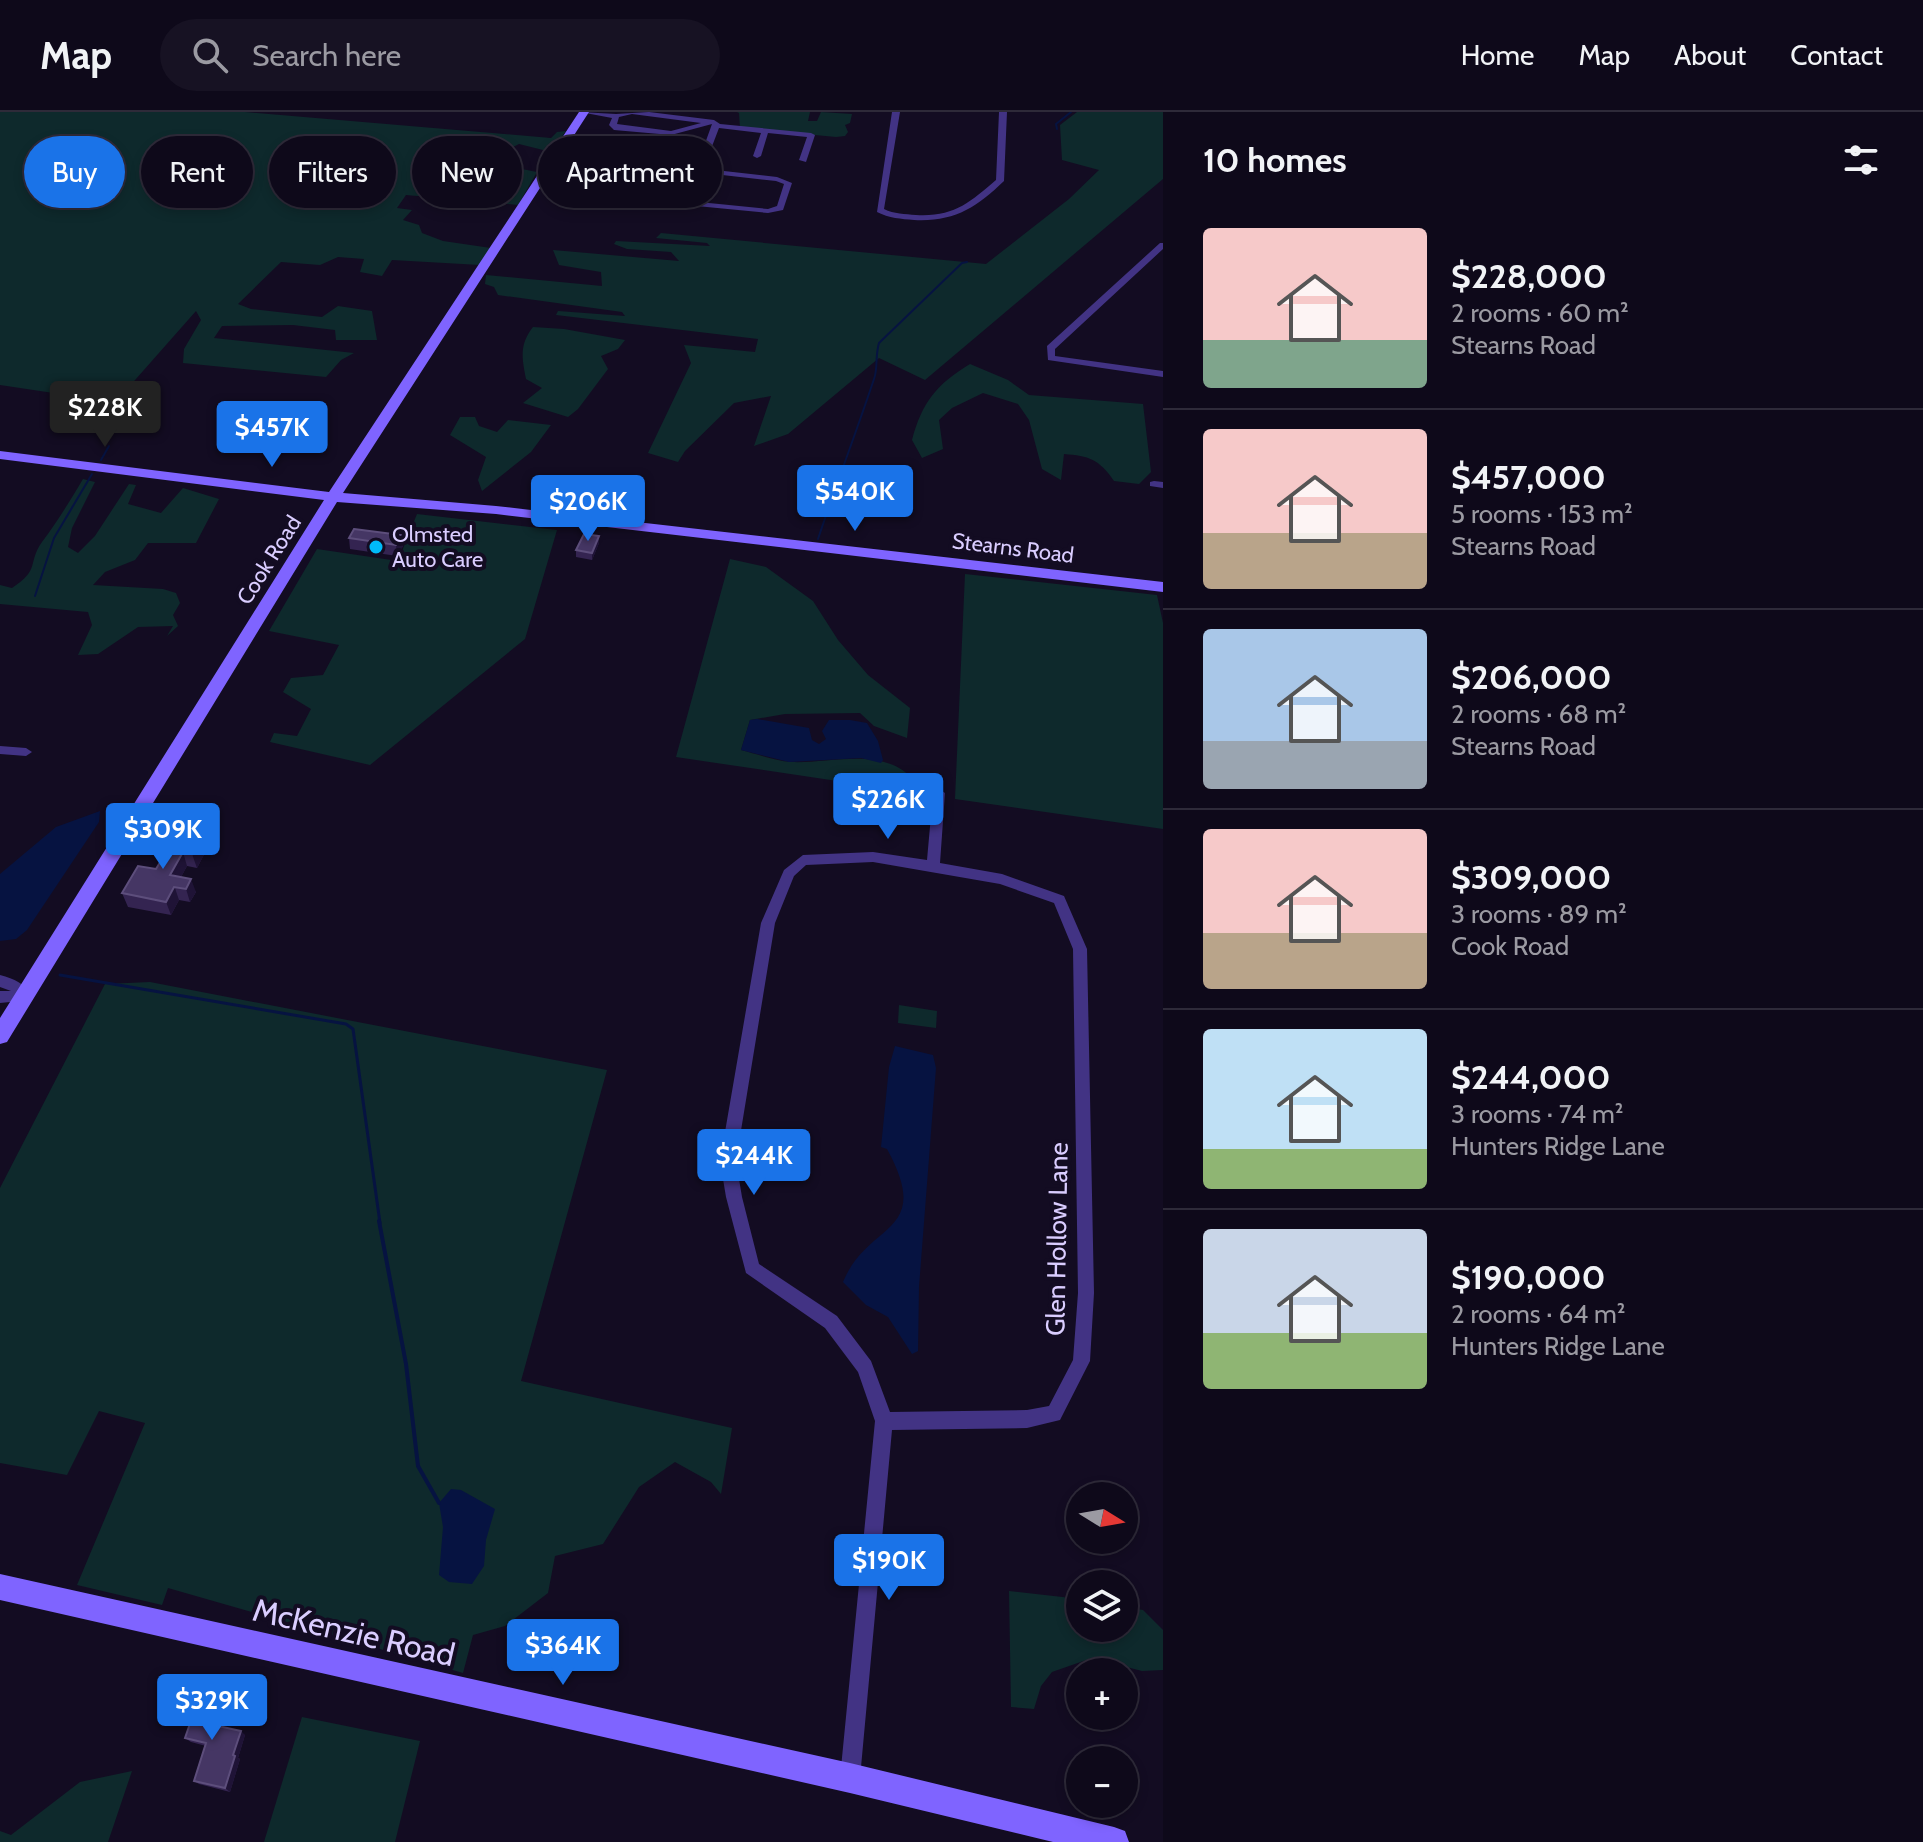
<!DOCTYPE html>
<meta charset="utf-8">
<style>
body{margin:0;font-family:Cabin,sans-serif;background:#171223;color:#f1f3f6;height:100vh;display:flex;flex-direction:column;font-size:30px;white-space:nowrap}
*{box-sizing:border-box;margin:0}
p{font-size:26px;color:#9b9aa2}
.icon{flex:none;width:44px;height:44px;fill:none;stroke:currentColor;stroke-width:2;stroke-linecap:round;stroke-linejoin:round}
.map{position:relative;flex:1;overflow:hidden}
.drawer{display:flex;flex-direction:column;background:#0e091a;width:760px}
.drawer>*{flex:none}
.hud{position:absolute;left:24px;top:24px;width:760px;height:72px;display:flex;gap:16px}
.needle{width:52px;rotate:101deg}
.fabs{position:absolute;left:1066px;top:1370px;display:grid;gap:16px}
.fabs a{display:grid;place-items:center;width:72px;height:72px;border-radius:50%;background:#0e091a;box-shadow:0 4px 12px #0003,0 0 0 2px #2e2a39;font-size:40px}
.price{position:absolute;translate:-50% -68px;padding:0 18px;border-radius:8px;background:#1a73e8;color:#fff;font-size:26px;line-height:52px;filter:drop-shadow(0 2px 4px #0008)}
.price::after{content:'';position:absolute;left:50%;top:48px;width:24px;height:18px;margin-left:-12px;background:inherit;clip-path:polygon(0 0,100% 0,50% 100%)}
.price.current{background:#222;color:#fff}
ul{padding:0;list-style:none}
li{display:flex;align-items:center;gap:24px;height:200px;padding:0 40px}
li+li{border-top:2px solid #2e2a39}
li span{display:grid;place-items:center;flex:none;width:224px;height:160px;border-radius:8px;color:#555}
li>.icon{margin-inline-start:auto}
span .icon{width:96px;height:96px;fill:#fffc;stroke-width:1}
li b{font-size:34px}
h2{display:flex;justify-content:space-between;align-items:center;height:96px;padding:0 40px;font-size:34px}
.tag{padding:0 28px;border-radius:36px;background:#0e091a;box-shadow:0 4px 12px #0003,0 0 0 2px #2e2a39;font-size:28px;line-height:72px}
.tag.current{background:#1a73e8;color:#fff}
header{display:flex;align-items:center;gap:48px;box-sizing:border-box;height:112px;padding:0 40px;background:#0e091a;border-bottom:2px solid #2e2a39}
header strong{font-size:38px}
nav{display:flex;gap:44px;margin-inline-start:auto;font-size:28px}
.search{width:560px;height:72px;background:#171223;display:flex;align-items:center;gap:20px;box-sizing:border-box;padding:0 28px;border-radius:44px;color:#9b9aa2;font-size:30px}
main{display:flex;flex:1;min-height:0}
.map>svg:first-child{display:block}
</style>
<header>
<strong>Map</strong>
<div class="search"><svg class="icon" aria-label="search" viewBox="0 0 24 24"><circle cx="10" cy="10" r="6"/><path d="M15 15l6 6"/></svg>Search here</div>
<nav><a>Home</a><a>Map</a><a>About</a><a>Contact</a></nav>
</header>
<main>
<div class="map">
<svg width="1163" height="1730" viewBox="0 0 1163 1730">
<rect width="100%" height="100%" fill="#130c22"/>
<g fill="#0e292c">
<path d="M0,0H245L551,26L557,20L566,19L551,40L519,32L497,43L501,53L537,60L518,93L406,83L397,96L412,98L403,108L419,113L422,121L443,129L491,136L480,153L392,148L382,164L360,160L364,147L338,145L320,153L281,150L238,192L251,197L322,205L338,194L372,199L377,228H336L335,218L293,213L222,214L214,226L354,241L341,248L326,265L183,251L184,237L201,208L196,199L128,276L80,285L0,273Z"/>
<path d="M737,0H810L808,9H817L821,0L852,2L850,11L845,13L848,20L845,24L836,25L740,16L739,1Z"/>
<path d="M1077,0H1163V67L925,268L879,246L788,322L754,334L771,284L734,291L685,339L678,350L648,341L691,251L684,233L755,240L758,227L556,203L558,199L625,204L622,200L498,183L494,175L485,172L486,163L602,174L601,160L559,153L553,138L679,149L671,140L627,137L614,132L616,129L710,134L707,131L656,126L661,121L986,152L1069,87L1099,58L1062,48L1060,13Z"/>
<path d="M533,215L564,217L625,228L618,237L601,244L608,257L578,297L568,305L523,291L542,276L526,267C522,246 519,233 533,215Z"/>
<path d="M970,252L1008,268L1029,283L1143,292L1151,360L1139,372L1114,369C1099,347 1089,344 1064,342L1061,368L1042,357L1029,308L1018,292L983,281L952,296L939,308L943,337L922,346L912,328C922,290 937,272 970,252Z"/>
<path d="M460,305H475L479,314L497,320L508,308L551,313L531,340L482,379L478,368L486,345L450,323Z"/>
<path d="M83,367L95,370L72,416L68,435L78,441L95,424L129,372L136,373L128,392L161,401L183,376L219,387L196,431H148L135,448L105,460L93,473L163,477L176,481L180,491L173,503L178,514L167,524L173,514L138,515L98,542L78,543L92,513L88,500L0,492V473L12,476C41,457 27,451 42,430C57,410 70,389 83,367Z"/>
<path d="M417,402L557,418L525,527L370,653L270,630L274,621L297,624L311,597L283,580L291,566L323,563L339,533L269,519L317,437L398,449Z"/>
<path d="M730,447L766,455L813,489L838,528L868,563L910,596L907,626L874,614L860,601L785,602L750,608L741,638C757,642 775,649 791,650C829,652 881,634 912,666L904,679L676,645Z"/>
<path d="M965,462L1157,483L1163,511V717L955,687Z"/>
<path d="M150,870L607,958L521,1269L732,1316L721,1382L711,1370L675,1350L639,1375L603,1432L555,1444L548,1481L505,1514L473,1523L463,1561L168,1476L162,1493L77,1473L145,1311L99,1299L67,1363L0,1351V1076L105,872Z"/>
<path d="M899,893L937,899L936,916L898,911Z"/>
<path d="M1009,1479L1080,1487V1516H1124V1495L1143,1498L1163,1518V1558L1142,1559L1092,1546L1052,1560L1041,1574L1034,1597L1011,1595Z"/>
<path d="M302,1605L420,1629L395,1730H264Z"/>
<path d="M132,1659L108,1730H0V1719L11,1723L80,1670Z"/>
</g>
<g fill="#061341">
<path d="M757,607L809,616L812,628L819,632L826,627L822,619L829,608H850L867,611L878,629L883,648L881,651L861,646L789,650L741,638L750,608Z"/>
<path d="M100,699L99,710L27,818L16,827L0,829V762L56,715Z"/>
<path d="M895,934L933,943L936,956L919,1175L918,1239L912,1242L888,1205L866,1193L843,1170C868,1109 934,1123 887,1037L881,1035L889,955Z"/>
<path d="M451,1377L461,1378L495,1397L486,1428L484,1454L472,1472L449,1470L439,1463L443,1415L439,1391Z"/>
</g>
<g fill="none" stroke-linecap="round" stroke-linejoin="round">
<g stroke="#061341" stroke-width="2">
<path d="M1057,17L1056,12L1071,0"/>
<path d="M101,348L109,334"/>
<path d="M818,427C836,373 856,321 874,267C878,257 875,244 879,231L962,151L967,150"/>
<path d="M35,484L54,426L92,362"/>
</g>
<path stroke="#061341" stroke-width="3" d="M60,863L346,912L353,917L380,1111"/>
<path stroke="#061341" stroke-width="4" d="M379,1109L406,1252L418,1354L439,1391"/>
<g fill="#423384" fill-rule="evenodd">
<path d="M580,0L616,2L649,0L714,8L720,12L811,21L815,23L806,50L799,48L807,25L768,21L761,44L757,46L753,44L761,21L719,16L711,37L707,39L703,37L712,12L671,23L614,18L609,13L612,6ZM632,2L701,11L671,19L617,12L619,5Z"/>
<path d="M892,0H900L884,97C894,102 905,102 916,103C954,105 969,91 996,68L999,0H1007L1004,69C976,96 954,110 914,108C901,107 889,106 877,100Z"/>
<path d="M582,43L777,65L792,71L783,98L768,101L551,80L550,78L569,45ZM582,47L776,69L784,72L777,94L768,97L559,76L575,49Z"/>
<path d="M1160,131H1163V137L1055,237V244L1163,259V265L1048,248L1047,234Z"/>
<path d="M1154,369L1163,370V376L1150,374V370Z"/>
<path d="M0,634L26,636L32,640L26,644L0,642Z"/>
<path d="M939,677L945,681L940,751L1002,762L1064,784L1087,837L1094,1181L1090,1249L1060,1308L1027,1316L892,1318L860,1666L857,1673L850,1676L843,1673L840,1666L875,1309L858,1260L825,1216L746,1161L726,1085L720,1049L761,811L784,758L803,743L873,740L927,748L933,681ZM873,750L1000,772L1054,791L1073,837L1078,1181L1073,1248L1049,1294L1027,1298L890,1300L871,1249L837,1204L759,1152L742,1085L736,1049L775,811L794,764L806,753Z"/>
<path d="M0,863C15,867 24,871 32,884L30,888L0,891V879H11L0,875Z"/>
</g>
<g fill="#7f64ff" fill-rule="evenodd">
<path d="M579,0H589L343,381L496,394L1163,470V480L496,402L337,390L7,930L0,932V906L324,388L0,347V339L329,380Z"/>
<path d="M0,1462L850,1651L1114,1715L1125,1719L1129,1730H1053L850,1681L0,1488Z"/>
</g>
</g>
<g fill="#342451">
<path d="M599,424V431L592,448L576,445V438Z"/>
<path d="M349,426L403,434L397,444L350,437Z"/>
<path d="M179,719L207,737L197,756L187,754L181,765L196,780L190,790L179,788L171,803L128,795L122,781L156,757Z"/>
<path d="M220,1578L225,1582L215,1613L245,1623L238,1646L240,1647L230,1680L199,1672L194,1669L206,1634L191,1630L185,1626Z"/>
</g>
<g fill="#1f1336">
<path d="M401,423L403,434L397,444L396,433Z"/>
<path d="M599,424V431L592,448V441Z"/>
<path d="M203,723L207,737L197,756L192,742Z"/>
<path d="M183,740L187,754L175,776L179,788L171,803L166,790L170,763Z"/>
<path d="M191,767L196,780L190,790L186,777Z"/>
<path d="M220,1578L225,1582L214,1616L209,1612Z"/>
<path d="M241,1619L245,1623L238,1646L240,1647L230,1680L225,1676L233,1643Z"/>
</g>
<g fill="#453664" stroke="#5d4e7c" stroke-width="2">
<path d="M354,417L401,423L396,433L349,426Z"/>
<path d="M584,422L599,424L592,441L576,438Z"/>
<path d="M179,719L203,723L192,742L183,740L170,763L191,767L186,777L174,775L166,790L122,781L138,754L156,757Z"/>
<path d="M203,1574L220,1578L209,1612L241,1619L233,1643L235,1644L225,1676L194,1669L206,1631L185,1626Z"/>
</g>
<circle fill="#00baf8" stroke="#130c22" stroke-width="3" cx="376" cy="435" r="8"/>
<g text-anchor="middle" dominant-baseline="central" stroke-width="8" stroke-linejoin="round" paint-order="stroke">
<g font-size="22" fill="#dacdff" stroke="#130c22" text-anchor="start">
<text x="392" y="422">Olmsted<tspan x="392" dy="25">Auto Care</tspan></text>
</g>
<g font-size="22" fill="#dacdff" stroke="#130c22">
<text transform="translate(1013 436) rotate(7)">Stearns Road</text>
<text transform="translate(269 448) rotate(-58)">Cook Road</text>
</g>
<g font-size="26" fill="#dacdff" stroke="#130c22">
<text transform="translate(1057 1127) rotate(-89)">Glen Hollow Lane</text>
</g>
<g font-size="32" fill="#dacdff" stroke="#130c22">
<text transform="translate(354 1520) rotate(13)">McKenzie Road</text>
</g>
</g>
</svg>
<div class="fabs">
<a><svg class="needle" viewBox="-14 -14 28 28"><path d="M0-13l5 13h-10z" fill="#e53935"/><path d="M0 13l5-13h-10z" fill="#9b9aa2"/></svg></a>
<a><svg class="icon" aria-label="layers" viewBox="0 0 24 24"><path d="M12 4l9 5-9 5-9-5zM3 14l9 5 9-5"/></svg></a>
<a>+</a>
<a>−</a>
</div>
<b class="price current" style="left:105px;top:337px">$228K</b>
<b class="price" style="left:272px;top:357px">$457K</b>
<b class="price" style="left:855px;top:421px">$540K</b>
<b class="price" style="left:588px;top:431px">$206K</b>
<b class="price" style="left:888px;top:729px">$226K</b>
<b class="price" style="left:163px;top:759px">$309K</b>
<b class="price" style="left:754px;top:1085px">$244K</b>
<b class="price" style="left:889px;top:1490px">$190K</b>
<b class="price" style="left:563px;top:1575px">$364K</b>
<b class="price" style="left:212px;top:1630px">$329K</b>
<div class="hud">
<a class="tag current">Buy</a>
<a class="tag">Rent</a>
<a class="tag">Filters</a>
<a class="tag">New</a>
<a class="tag">Apartment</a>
</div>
</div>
<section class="drawer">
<h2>10 homes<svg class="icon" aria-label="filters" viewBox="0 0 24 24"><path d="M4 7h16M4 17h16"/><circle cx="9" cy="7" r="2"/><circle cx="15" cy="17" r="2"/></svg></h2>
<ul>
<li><span style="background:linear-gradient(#f6c9c9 70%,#7fa58c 0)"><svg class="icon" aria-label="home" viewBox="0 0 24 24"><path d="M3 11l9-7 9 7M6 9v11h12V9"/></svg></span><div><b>$228,000</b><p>2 rooms · 60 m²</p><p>Stearns Road</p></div></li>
<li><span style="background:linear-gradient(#f6c9c9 65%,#b9a48a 0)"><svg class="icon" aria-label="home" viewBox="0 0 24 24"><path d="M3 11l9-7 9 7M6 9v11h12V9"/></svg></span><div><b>$457,000</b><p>5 rooms · 153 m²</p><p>Stearns Road</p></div></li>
<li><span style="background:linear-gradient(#a9c7e8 70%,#9aa5b1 0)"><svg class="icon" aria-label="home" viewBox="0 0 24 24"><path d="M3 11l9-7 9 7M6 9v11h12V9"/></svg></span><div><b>$206,000</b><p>2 rooms · 68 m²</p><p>Stearns Road</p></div></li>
<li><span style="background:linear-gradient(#f6c9c9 65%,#b9a48a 0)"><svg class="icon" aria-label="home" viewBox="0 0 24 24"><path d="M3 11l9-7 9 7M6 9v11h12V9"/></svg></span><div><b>$309,000</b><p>3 rooms · 89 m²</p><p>Cook Road</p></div></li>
<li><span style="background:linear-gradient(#bfe0f5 75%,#8fb573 0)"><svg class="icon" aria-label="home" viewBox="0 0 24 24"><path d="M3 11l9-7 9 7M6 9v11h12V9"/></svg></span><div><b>$244,000</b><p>3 rooms · 74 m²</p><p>Hunters Ridge Lane</p></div></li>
<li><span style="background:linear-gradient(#c9d6e8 65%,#8fb573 0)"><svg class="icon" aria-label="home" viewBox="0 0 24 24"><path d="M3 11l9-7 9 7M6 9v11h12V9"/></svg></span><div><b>$190,000</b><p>2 rooms · 64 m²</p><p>Hunters Ridge Lane</p></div></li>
</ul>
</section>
</main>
